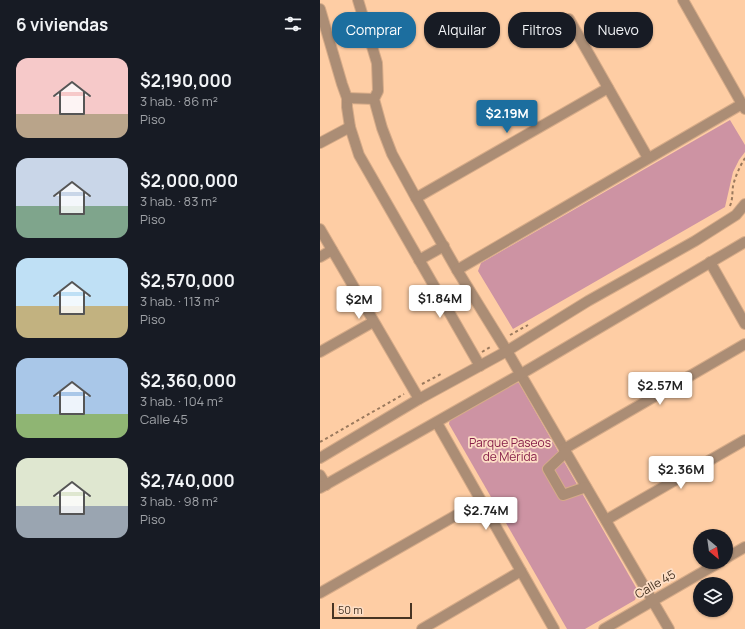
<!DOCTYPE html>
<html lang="es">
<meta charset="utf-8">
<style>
body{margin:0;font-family:Manrope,sans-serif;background:#242831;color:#f1f3f6;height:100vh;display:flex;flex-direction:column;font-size:15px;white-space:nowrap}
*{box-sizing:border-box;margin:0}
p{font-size:13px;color:#9ea1a6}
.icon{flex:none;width:22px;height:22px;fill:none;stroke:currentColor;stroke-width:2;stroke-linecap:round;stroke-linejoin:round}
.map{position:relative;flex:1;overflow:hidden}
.side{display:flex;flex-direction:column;background:#171b24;width:320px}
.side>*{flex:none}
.banner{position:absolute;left:12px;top:12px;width:353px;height:36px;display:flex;gap:8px}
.needle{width:26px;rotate:151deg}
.tools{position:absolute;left:373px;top:529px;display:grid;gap:8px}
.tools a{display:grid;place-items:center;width:40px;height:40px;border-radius:50%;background:#171b24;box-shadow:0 1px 3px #0004;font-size:20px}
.scale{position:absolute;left:12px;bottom:10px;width:80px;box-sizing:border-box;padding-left:4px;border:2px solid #473423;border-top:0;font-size:11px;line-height:14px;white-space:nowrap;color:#473423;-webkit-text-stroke:3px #fddec6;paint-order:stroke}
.price{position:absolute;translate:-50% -34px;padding:0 9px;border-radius:4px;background:#fff;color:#222;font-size:13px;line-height:26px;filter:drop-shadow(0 1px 2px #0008)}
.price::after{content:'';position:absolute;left:50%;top:24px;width:12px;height:9px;margin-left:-6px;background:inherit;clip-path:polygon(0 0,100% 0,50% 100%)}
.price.selected{background:#1c6e9f;color:#fff}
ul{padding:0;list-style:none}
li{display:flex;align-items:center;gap:12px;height:100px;padding:0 16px}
li span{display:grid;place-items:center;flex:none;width:112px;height:80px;border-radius:12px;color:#555}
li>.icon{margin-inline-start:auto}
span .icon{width:48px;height:48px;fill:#fffc;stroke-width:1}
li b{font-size:17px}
h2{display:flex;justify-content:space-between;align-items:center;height:48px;padding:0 16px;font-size:17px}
.pill{padding:0 14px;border-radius:16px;background:#171b24;box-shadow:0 1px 3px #0004;font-size:14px;line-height:36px}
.pill.selected{background:#1c6e9f;color:#fff}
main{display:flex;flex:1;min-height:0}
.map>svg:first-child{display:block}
</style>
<main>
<section class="side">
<h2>6 viviendas<svg class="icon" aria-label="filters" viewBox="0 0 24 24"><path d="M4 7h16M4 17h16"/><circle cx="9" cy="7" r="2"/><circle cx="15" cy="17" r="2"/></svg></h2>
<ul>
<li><span style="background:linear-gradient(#f6c9c9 70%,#b9a48a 0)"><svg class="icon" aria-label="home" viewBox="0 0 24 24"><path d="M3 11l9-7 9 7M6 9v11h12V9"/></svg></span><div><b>$2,190,000</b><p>3 hab. · 86 m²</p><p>Piso</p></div></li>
<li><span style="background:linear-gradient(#c9d6e8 60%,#7fa58c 0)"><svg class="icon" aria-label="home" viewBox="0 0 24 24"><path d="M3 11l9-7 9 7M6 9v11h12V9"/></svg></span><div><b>$2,000,000</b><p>3 hab. · 83 m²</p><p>Piso</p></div></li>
<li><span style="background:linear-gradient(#bfe0f5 60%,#c2b280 0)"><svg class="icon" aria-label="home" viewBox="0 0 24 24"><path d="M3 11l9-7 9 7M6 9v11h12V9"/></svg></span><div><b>$2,570,000</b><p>3 hab. · 113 m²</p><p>Piso</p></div></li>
<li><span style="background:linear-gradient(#a9c7e8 70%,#8fb573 0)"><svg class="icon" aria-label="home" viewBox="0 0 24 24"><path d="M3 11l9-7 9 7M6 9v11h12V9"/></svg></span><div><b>$2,360,000</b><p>3 hab. · 104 m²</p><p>Calle 45</p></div></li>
<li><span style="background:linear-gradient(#dfe7d0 60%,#9aa5b1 0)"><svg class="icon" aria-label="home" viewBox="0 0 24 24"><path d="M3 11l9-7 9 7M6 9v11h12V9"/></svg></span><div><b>$2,740,000</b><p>3 hab. · 98 m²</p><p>Piso</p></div></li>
</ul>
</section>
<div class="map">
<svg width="425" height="629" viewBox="0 0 425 629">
<rect width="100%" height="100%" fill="#fecda4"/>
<g fill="#cd93a3">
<path d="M410,120L425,145V152L419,160L413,172L405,207L193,329L158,271L161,263Z"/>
<path d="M194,382L199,383L318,591L315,600L265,629H247L129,424L130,418Z"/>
</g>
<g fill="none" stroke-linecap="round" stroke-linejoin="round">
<g stroke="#d6ab88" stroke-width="12">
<g id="minor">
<path d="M38,0L57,63L58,91L54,99L62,128L72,154L96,198L137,270L187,351L349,629"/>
<path d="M363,0L422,104"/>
<path d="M0,9L22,84L27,98V107L30,127L39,155L160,366"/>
<path d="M249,19L328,158"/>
<path d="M27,98L54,99"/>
<path d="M0,143L30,127"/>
<path d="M96,198L288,88"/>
<path d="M0,229L99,399"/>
<path d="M0,257L12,250"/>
<path d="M99,260L124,246"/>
<path d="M390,262L425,324"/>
<path d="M137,270L422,104L425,109"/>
<path d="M0,352L53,322"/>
<path d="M117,423L234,629"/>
<path d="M244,449L425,344"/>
<path d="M246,452L228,469L243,495L266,487"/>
<path d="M0,458L99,399L187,351L268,301L375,241L416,215L425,204"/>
<path d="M0,475L6,485"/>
<path d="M0,488L201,374L425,242"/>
<path d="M286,520L425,440"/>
<path d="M406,558L425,547"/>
<path d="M0,593L161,501"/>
<path d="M102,629L201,571"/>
<path d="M284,629L400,562"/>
</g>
</g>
<g stroke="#9a795d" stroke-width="2" stroke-dasharray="3 3" stroke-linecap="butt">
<path d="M410,206C413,198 412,194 413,186C415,177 420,166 425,158"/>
<path d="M190,335L208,325"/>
<path d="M162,352L172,346"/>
<path d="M102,384L121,374"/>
<path d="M0,442L84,394"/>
</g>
<use href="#minor" stroke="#ab8d75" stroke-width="10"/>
</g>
<g text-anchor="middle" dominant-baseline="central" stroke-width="3.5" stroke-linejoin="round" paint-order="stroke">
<g font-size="12" fill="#87204a" stroke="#fddec6">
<text x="190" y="442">Parque Paseos<tspan x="190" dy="14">de Mérida</tspan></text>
</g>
<g font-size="12" fill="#473423" stroke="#fddec6">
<text transform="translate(335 584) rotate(-30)">Calle 45</text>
</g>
</g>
</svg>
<div class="tools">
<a><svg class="needle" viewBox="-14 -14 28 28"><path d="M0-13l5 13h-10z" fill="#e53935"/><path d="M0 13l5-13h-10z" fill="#9ea1a6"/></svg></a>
<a><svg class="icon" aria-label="layers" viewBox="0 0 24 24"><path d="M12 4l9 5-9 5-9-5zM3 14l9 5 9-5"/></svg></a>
</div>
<div class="scale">50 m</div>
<b class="price selected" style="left:187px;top:134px">$2.19M</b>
<b class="price" style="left:120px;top:319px">$1.84M</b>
<b class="price" style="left:39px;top:320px">$2M</b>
<b class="price" style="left:340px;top:406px">$2.57M</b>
<b class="price" style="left:361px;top:490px">$2.36M</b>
<b class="price" style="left:166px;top:531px">$2.74M</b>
<div class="banner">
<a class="pill selected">Comprar</a>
<a class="pill">Alquilar</a>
<a class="pill">Filtros</a>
<a class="pill">Nuevo</a>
</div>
</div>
</main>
